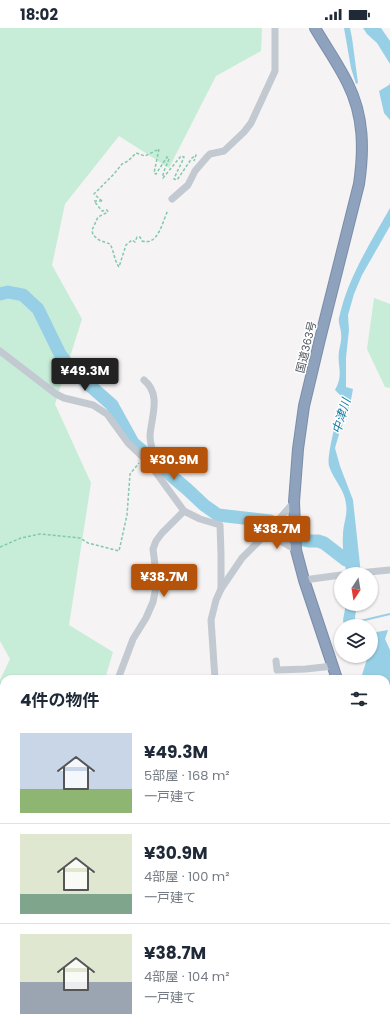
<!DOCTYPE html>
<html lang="ja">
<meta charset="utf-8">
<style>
body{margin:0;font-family:Poppins,"Noto Sans JP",sans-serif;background:#f2f2f3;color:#1f2937;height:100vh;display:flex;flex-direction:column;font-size:15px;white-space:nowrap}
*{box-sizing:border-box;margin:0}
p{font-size:13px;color:#747a83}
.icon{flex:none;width:22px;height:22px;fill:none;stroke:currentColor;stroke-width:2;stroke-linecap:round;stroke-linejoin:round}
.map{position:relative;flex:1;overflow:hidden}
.panel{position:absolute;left:0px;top:647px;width:390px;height:356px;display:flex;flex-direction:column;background:#fff;border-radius:12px 12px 0 0;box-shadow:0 1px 3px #0004}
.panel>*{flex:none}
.needle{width:26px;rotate:192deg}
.fabs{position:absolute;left:334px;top:539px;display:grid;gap:8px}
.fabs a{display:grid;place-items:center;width:44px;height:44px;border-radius:50%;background:#fff;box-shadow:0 1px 3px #0004;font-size:20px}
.price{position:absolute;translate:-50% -34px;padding:0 9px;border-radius:4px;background:#b45309;color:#fff;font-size:13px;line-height:26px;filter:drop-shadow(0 1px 2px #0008)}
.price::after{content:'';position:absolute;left:50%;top:24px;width:12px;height:9px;margin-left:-6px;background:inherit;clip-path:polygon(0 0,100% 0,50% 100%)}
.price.current{background:#222;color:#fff}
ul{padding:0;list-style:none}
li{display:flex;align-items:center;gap:12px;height:100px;padding:0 20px}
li+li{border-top:1px solid #e0e1e3}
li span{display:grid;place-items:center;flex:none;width:112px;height:80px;border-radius:0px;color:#555}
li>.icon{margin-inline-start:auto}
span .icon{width:48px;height:48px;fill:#fffc;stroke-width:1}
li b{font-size:17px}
h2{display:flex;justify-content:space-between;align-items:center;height:48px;padding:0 20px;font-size:17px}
.status{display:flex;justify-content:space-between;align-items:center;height:28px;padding:0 20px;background:#fff;direction:ltr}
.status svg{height:11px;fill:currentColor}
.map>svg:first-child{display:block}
</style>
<div class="status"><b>18:02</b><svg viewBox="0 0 49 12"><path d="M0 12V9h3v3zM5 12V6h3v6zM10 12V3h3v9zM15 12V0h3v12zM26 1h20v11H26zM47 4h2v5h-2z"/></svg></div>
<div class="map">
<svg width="390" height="1003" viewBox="0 0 390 1003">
<rect width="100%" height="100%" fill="#f5f3f3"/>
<g fill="#c7edd8">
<path d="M0,0H262L261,23L216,48L169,140L119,108L65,176L52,237L82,291L55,376L91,455L69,597L113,624L105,651H4V748L0,747V652L10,631L0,613Z"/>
<path d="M374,270L390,276V360L385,359L367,321Z"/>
<path d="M0,792L4,793V916L0,914Z"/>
<path d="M117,999H230V1003H116Z"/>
</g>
<g fill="#97d0e6">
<path d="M344,0H350L352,10L358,55L356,56L351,40Z"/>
<path d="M363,0H381L390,13V36L377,15L367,6Z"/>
<path d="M390,55V92L384,85L379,63L389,57Z"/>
<path d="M390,180V198L362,247L354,266L348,287L349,302L346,330V359L353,361L350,377L340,403L335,420L340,438L353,472L361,546H347C344,534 342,519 343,507C343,496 348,487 346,476C345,462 333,451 329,438C326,429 339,379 343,370L335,362C344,346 337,339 339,323C340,317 342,312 341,305C341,300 338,295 339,290C348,249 370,216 390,180Z"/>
<path d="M346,576H357L355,589L356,598H344L343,592Z"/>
<path d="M388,602L385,611L390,622V712L386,707V651L361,650L368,628H371V605Z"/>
</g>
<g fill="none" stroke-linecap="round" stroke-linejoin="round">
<g stroke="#97d0e6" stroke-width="2">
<path d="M352,595L390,586"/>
<path d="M386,899L390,900"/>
<path d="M0,905L4,908"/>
</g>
<path stroke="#97d0e6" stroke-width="13" d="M0,266L8,264L23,267L38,281L60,326L71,341L112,377L133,415L188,462L204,477L218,487L270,493L299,511L308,513H318L324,515L346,532L351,534"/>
<g stroke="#7a8da9" stroke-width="12">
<g id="highway">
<path d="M315,0C326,19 339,37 348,56C364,88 364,122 359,156L320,311L304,378L298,421L294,474L296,522L304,552L337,651"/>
<path d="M386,834L390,849"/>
</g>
</g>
<g stroke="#81c9ab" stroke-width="1.5" stroke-dasharray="3 2" stroke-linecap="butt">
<path d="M102,173L94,166L114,146L122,136L128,133L136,125L145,128L159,121L154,145L156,146L167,129L169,130C168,136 162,144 163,150L181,128L184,129C181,137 177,143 174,151L177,152L192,130L196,127L194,133"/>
<path d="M102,173H94L102,183L107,182L108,184L98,189L92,202L93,207L99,212L110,216C114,223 114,232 119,239L126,217L132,212L135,214L137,209H140L142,213C158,218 162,195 168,182"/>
<path d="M0,519L21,510L40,506L80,510L88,515L119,523L127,487L130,446L139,435"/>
<path d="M0,785L4,787"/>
<path d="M42,999L43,1003"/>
<path d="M14,1003L19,999"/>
<path d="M208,1003L209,999"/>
</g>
<g stroke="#c2c9d0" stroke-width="7">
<path d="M172,171L188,157L195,143L207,129L210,126L224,123L244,104L251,95L275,43V0"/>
<path d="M0,323L56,366L64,370L93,377L107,386L128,415L149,435L184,483L200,491L220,497L221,526V561"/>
<path d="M144,352C162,367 151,389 150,408C150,419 156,424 149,435"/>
<path d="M267,505L296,522"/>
<path d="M348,546L390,542"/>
<path d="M304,552L341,547"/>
<path d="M276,633L277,642L306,641L333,638"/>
<path d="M118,651L133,611L146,590L153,574L156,559V545L153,521L156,513L162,505L184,483"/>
<path d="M215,651L211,592L216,572L221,561L242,530L267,505L294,474"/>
<path d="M255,999V1003"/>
</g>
<use href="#highway" stroke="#8fa2bd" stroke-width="10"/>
</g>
<g text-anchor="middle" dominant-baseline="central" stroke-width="3" stroke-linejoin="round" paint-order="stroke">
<g font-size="11" fill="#4c555f" stroke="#fff">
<text transform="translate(306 319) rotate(-76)">国道363号</text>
</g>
<g font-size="12" font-style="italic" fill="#187ea5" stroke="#fff">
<text transform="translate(341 388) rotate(-73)">中津川</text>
</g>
</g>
</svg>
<div class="fabs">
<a><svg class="needle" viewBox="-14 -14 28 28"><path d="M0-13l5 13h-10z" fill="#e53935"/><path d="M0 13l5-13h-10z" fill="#747a83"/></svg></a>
<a><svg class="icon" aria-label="layers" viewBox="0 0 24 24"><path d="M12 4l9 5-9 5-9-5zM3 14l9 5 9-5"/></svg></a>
</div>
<b class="price current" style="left:85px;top:364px">¥49.3M</b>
<b class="price" style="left:174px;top:453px">¥30.9M</b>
<b class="price" style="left:277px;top:522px">¥38.7M</b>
<b class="price" style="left:164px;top:570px">¥38.7M</b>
<section class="panel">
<h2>4件の物件<svg class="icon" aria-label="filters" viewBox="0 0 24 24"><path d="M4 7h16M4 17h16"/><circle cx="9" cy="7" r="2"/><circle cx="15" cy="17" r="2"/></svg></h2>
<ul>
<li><span style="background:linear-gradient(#c9d6e8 70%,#8fb573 0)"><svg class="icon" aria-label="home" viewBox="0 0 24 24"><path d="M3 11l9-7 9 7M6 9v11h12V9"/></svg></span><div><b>¥49.3M</b><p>5部屋 · 168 m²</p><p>一戸建て</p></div></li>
<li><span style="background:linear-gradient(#dfe7d0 75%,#7fa58c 0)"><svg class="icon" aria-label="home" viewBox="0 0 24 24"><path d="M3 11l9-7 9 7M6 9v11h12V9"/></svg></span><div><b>¥30.9M</b><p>4部屋 · 100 m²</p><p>一戸建て</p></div></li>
<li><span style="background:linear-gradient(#dfe7d0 60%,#9aa5b1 0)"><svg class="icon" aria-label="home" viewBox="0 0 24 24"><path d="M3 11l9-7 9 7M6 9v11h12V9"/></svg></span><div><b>¥38.7M</b><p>4部屋 · 104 m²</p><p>一戸建て</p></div></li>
</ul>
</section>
</div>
